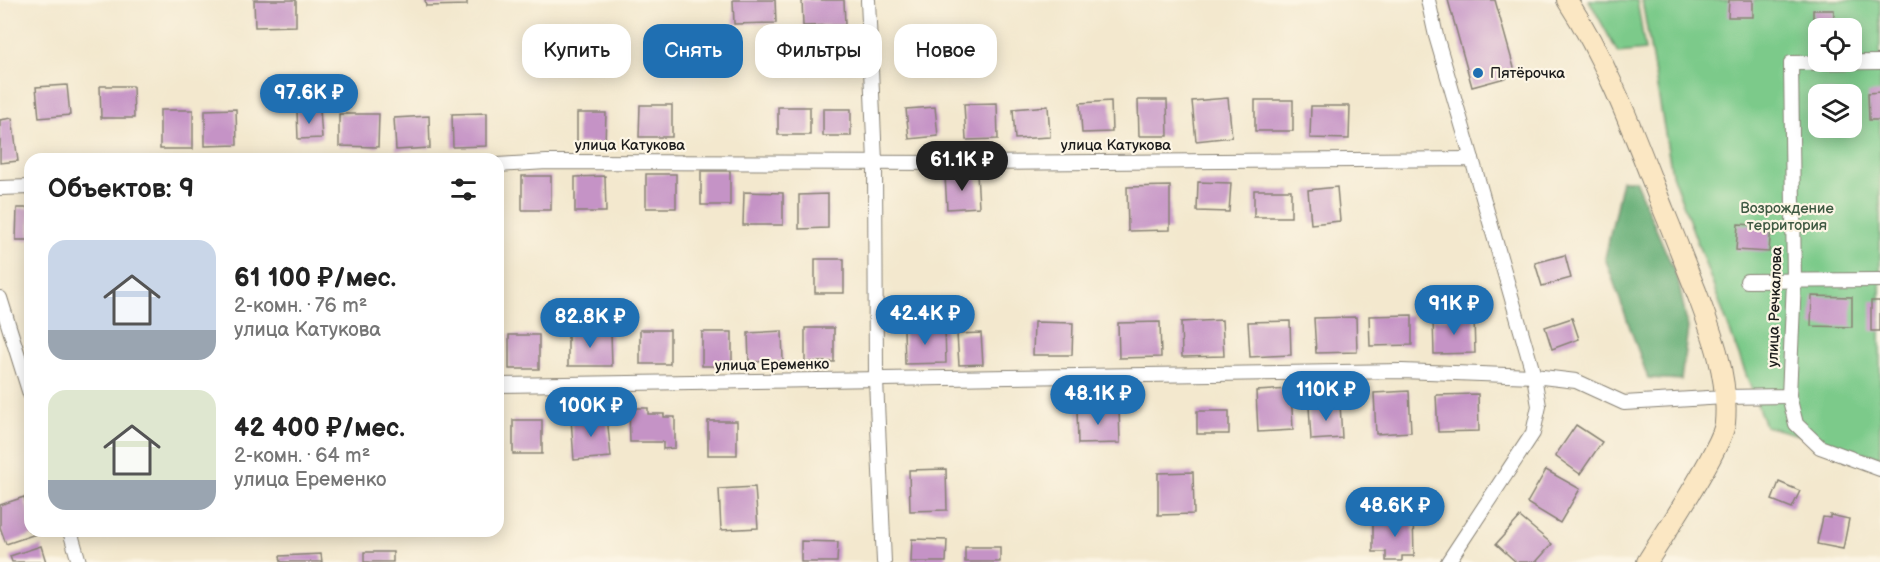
<!DOCTYPE html>
<html lang="ru">
<meta charset="utf-8">
<style>
body{margin:0;font-family:"Balsamiq Sans",sans-serif;background:#f6f6f6;color:#222;height:100vh;display:flex;flex-direction:column;font-size:22px;white-space:nowrap}
*{box-sizing:border-box;margin:0}
p{font-size:20px;color:#767676}
.icon{flex:none;width:33px;height:33px;fill:none;stroke:currentColor;stroke-width:2;stroke-linecap:round;stroke-linejoin:round}
.map{position:relative;flex:1;overflow:hidden}
.drawer{position:absolute;left:24px;top:153px;width:480px;height:384px;display:flex;flex-direction:column;background:#fff;border-radius:18px;box-shadow:0 3px 15px #0003}
.drawer>*{flex:none}
.banner{position:absolute;left:522px;top:24px;width:570px;height:54px;display:flex;gap:12px}
.tools{position:absolute;left:1808px;top:18px;display:grid;gap:12px}
.tools a{display:grid;place-items:center;width:54px;height:54px;border-radius:12px;background:#fff;box-shadow:0 3px 15px #0003;font-size:30px}
.price{position:absolute;translate:-50% -51px;padding:0 14px;border-radius:21px;background:#1f6fb2;color:#fff;font-size:20px;line-height:39px;filter:drop-shadow(0 2px 3px #0008)}
.price::after{content:'';position:absolute;left:50%;top:36px;width:18px;height:14px;margin-left:-9px;background:inherit;clip-path:polygon(0 0,100% 0,50% 100%)}
.price.active{background:#222;color:#fff}
ul{padding:0;list-style:none}
li{display:flex;align-items:center;gap:18px;height:150px;padding:0 24px}
li span{display:grid;place-items:center;flex:none;width:168px;height:120px;border-radius:18px;color:#555}
li>.icon{margin-inline-start:auto}
span .icon{width:72px;height:72px;fill:#fffc;stroke-width:1}
li b{font-size:26px}
h2{display:flex;justify-content:space-between;align-items:center;height:72px;padding:0 24px;font-size:26px}
.pill{padding:0 21px;border-radius:18px;background:#fff;box-shadow:0 3px 15px #0003;font-size:21px;line-height:54px}
.pill.active{background:#1f6fb2;color:#fff}
.map>svg:first-child{display:block}
</style>
<div class="map">
<svg width="1880" height="562" viewBox="0 0 1880 562">
<rect width="100%" height="100%" fill="#fcf5e5"/>
<filter id="ink" filterUnits="userSpaceOnUse"><feTurbulence type="fractalNoise" baseFrequency=".0167" numOctaves="2"/><feDisplacementMap in="SourceGraphic" scale="12" xChannelSelector="R" yChannelSelector="G"/><feConvolveMatrix kernelMatrix="1 2 1 2 8 2 1 2 1" color-interpolation-filters="sRGB"/></filter>
<filter id="wash" filterUnits="userSpaceOnUse"><feTurbulence type="fractalNoise" baseFrequency=".008" numOctaves="4" result="noise"/><feDisplacementMap in="SourceGraphic" scale="24" xChannelSelector="R" yChannelSelector="G"/><feGaussianBlur stdDeviation="1.35" result="paint"/><feColorMatrix in="noise" values="0 0 0 0 0 0 0 0 0 0 0 0 0 0 0 0 0 1.4 0 .05"/><feComposite in="paint" operator="in"/></filter>
<g filter="url(#wash)">
<rect width="100%" height="100%" fill="#f3e8ce"/>
<g fill="#7cca8a" stroke="#4c7353" stroke-width="1.5" fill-rule="evenodd">
<path d="M1589,0H1637L1645,50L1618,53Z"/>
<path d="M1642,0H1880V457L1765,426L1672,174ZM1818,28H1851V62H1818ZM1818,94H1851V128H1818Z"/>
</g>
<path fill="#65ae76" stroke="#406549" stroke-width="1.5" d="M1622,180H1635L1678,280L1688,328L1681,380L1648,378L1605,258Z"/>
<g id="blocks">
<g fill="#c593c6">
<path d="M254,0H296V26L255,27Z"/>
<path d="M425,0H467V5L426,6Z"/>
<path d="M733,0H775L776,23L734,24Z"/>
<path d="M802,0H844L845,25L803,26Z"/>
<path d="M1448,0H1495L1516,75L1472,87Z"/>
<path d="M1729,0H1753V17H1728Z"/>
<path d="M1813,10H1834V28H1818V33H1813Z"/>
<path d="M67,85L70,115L39,118L36,87Z"/>
<path d="M100,86H133L134,118H101Z"/>
<path d="M1812,91H1834L1833,94H1818V117H1812Z"/>
<path d="M1880,92V120H1869L1868,93Z"/>
<path d="M1228,98L1232,137L1196,141L1192,101Z"/>
<path d="M1138,100H1167L1168,136H1139Z"/>
<rect x="1255" y="100" width="38" height="31"/>
<path d="M1111,101L1112,132L1082,133L1080,103Z"/>
<path d="M997,103L998,139L966,140L964,104Z"/>
<path d="M640,105H672V137H639Z"/>
<path d="M1048,106L1050,137L1015,139L1013,109Z"/>
<path d="M1311,106H1350L1349,139L1310,138Z"/>
<rect x="778" y="107" width="32" height="28"/>
<path d="M935,107L938,136L909,139L906,109Z"/>
<path d="M236,109L237,145L205,146V110Z"/>
<rect x="823" y="109" width="28" height="27"/>
<rect x="160" y="110" width="33" height="39"/>
<path d="M320,110L322,138L298,139L297,111Z"/>
<path d="M487,113V146L453,147L452,114Z"/>
<path d="M577,113H606L605,143H577Z"/>
<path d="M339,114H379L378,147L339,146Z"/>
<path d="M429,116L430,148L396,150L394,118Z"/>
<path d="M12,118L18,161L0,163V120Z"/>
<rect x="701" y="171" width="29" height="34"/>
<rect x="646" y="174" width="30" height="34"/>
<path d="M977,174L979,207L947,209L945,176Z"/>
<rect x="522" y="176" width="29" height="34"/>
<path d="M605,176L606,212H575V177Z"/>
<path d="M1198,182L1231,183L1229,212L1197,211Z"/>
<path d="M1170,186V230L1128,231L1127,187Z"/>
<path d="M1337,187L1340,221L1311,224L1308,190Z"/>
<rect x="1254" y="190" width="37" height="27"/>
<path d="M744,192L783,193V225H743Z"/>
<path d="M828,194V228L799,229V195Z"/>
<path d="M17,208H30V240H16Z"/>
<path d="M1738,224L1771,226L1769,252L1736,250Z"/>
<path d="M1565,255L1571,278L1542,286L1535,263Z"/>
<rect x="815" y="259" width="29" height="34"/>
<path d="M1812,296L1852,297V327L1811,326Z"/>
<rect x="1871" y="301" width="9" height="30"/>
<path d="M1412,315V345L1370,346L1369,316Z"/>
<path d="M1356,317L1357,352L1316,353L1314,318Z"/>
<path d="M1474,318L1475,353L1434,354L1433,319Z"/>
<path d="M1572,318L1579,339L1552,349L1545,327Z"/>
<path d="M1222,320L1224,356L1182,357L1181,322Z"/>
<path d="M1290,321L1291,355L1250,357L1248,322Z"/>
<path d="M1034,322L1073,323L1072,355H1033Z"/>
<path d="M1160,322L1161,357L1119,358L1118,323Z"/>
<rect x="805" y="328" width="29" height="34"/>
<path d="M945,328L946,363L905,364L904,329Z"/>
<rect x="640" y="330" width="30" height="34"/>
<path d="M782,331L783,361L749,362L748,333Z"/>
<path d="M568,332H611L612,366H568Z"/>
<rect x="702" y="332" width="30" height="34"/>
<path d="M981,333L983,364L959,365L957,334Z"/>
<rect x="509" y="335" width="30" height="34"/>
<path d="M1291,389L1293,430L1258,432L1256,391Z"/>
<path d="M1409,391L1411,432L1376,434L1374,393Z"/>
<path d="M1478,394L1479,431L1438,432L1436,395Z"/>
<path d="M1340,404L1342,438L1311,440L1309,406Z"/>
<path d="M629,408H648V414H664V417H675V448L663,449V442H630Z"/>
<path d="M1119,408L1120,443L1078,444L1077,409Z"/>
<rect x="1197" y="411" width="32" height="23"/>
<path d="M607,416L611,457L574,460L571,419Z"/>
<rect x="513" y="420" width="29" height="34"/>
<rect x="708" y="421" width="29" height="34"/>
<path d="M1576,425L1602,442L1580,474L1555,456Z"/>
<path d="M946,469L947,510L910,511L909,470Z"/>
<path d="M1546,470L1580,489L1560,523L1527,503Z"/>
<path d="M1193,472L1194,514L1158,515V473Z"/>
<path d="M1779,482L1800,491L1792,508L1772,500Z"/>
<path d="M755,487L758,528L721,530L719,489Z"/>
<path d="M24,497L30,515V531H35L36,534L6,544L0,527V505Z"/>
<path d="M1400,514H1413L1414,556H1402V561H1386V552H1373V521L1400,520Z"/>
<path d="M1830,515L1849,519L1843,549L1817,544L1823,517L1830,518Z"/>
<path d="M1520,517L1552,544L1536,562H1516L1496,544Z"/>
<path d="M912,539L947,540L946,562H911Z"/>
<path d="M801,541L838,542L837,562H801Z"/>
<path d="M41,546L46,562H12L10,556Z"/>
<rect x="965" y="547" width="35" height="15"/>
<rect x="364" y="552" width="29" height="10"/>
<path d="M321,554L322,562H281L280,556Z"/>
</g>
</g>
</g>
<g filter="url(#ink)">
<use href="#blocks" fill-opacity="0" stroke="#888275" stroke-width="1.5"/>
<g fill="none" stroke-linecap="round" stroke-linejoin="round">
<g stroke="#888275" stroke-width="16">
<g id="street">
<path d="M868,0L875,162L876,380L884,562"/>
<path d="M1428,0L1436,36L1472,159"/>
<path d="M498,165L547,162L975,163L1472,159L1534,376L1539,406L1533,433L1448,562"/>
<path d="M0,188L30,187"/>
<path d="M1747,281L1880,280"/>
<path d="M0,298L30,394"/>
<path d="M498,385L1402,371L1534,376L1576,381L1624,403L1725,397L1789,396L1794,281L1791,63L1880,62"/>
<path d="M1789,396L1796,424L1820,447L1880,469"/>
<path d="M70,531L79,562"/>
</g>
</g>
<g stroke="#888275" stroke-width="22">
<path id="secondary" d="M1567,0C1609,64 1636,140 1664,211C1675,237 1685,264 1696,291C1712,333 1729,377 1725,423C1724,434 1716,447 1711,457C1692,493 1669,527 1647,562"/>
</g>
<use href="#street" stroke="#fff" stroke-width="14"/>
<use href="#secondary" stroke="#fbe7c3" stroke-width="20"/>
</g>
</g>
<circle fill="#1f6fb2" stroke="#fcf5e5" stroke-width="2" cx="1478" cy="73" r="6"/>
<g text-anchor="middle" dominant-baseline="central" stroke-width="4.5" stroke-linejoin="round" paint-order="stroke">
<g font-size="15" fill="#1c1c1c" stroke="#fcf5e5" text-anchor="start">
<text x="1490" y="73">Пятёрочка</text>
</g>
<g font-size="15" fill="#1c1c1c" stroke="#fcf5e5">
<text x="630" y="145">улица Катукова</text>
<text x="1116" y="145">улица Катукова</text>
<text transform="translate(1775 307) rotate(-88)">улица Речкалова</text>
<text transform="translate(772 365) rotate(-1)">улица Еременко</text>
</g>
<g font-size="15" fill="#3e5942" stroke="#fcf5e5">
<text x="1787" y="208">Возрождение<tspan x="1787" dy="17">территория</tspan></text>
</g>
</g>
</svg>
<div class="tools">
<a><svg class="icon" aria-label="locate" viewBox="0 0 24 24"><circle cx="12" cy="12" r="6"/><path d="M12 2v4M12 18v4M2 12h4M18 12h4"/></svg></a>
<a><svg class="icon" aria-label="layers" viewBox="0 0 24 24"><path d="M12 4l9 5-9 5-9-5zM3 14l9 5 9-5"/></svg></a>
</div>
<b class="price" style="left:309px;top:125px">97.6K ₽</b>
<b class="price active" style="left:962px;top:192px">61.1K ₽</b>
<b class="price" style="left:1454px;top:336px">91K ₽</b>
<b class="price" style="left:925px;top:346px">42.4K ₽</b>
<b class="price" style="left:590px;top:349px">82.8K ₽</b>
<b class="price" style="left:1326px;top:422px">110K ₽</b>
<b class="price" style="left:1098px;top:426px">48.1K ₽</b>
<b class="price" style="left:591px;top:438px">100K ₽</b>
<b class="price" style="left:1395px;top:538px">48.6K ₽</b>
<div class="banner">
<a class="pill">Купить</a>
<a class="pill active">Снять</a>
<a class="pill">Фильтры</a>
<a class="pill">Новое</a>
</div>
<section class="drawer">
<h2>Объектов: 9<svg class="icon" aria-label="filters" viewBox="0 0 24 24"><path d="M4 7h16M4 17h16"/><circle cx="9" cy="7" r="2"/><circle cx="15" cy="17" r="2"/></svg></h2>
<ul>
<li><span style="background:linear-gradient(#c9d6e8 75%,#9aa5b1 0)"><svg class="icon" aria-label="home" viewBox="0 0 24 24"><path d="M3 11l9-7 9 7M6 9v11h12V9"/></svg></span><div><b>61 100 ₽/мес.</b><p>2-комн. · 76 m²</p><p>улица Катукова</p></div></li>
<li><span style="background:linear-gradient(#dfe7d0 75%,#9aa5b1 0)"><svg class="icon" aria-label="home" viewBox="0 0 24 24"><path d="M3 11l9-7 9 7M6 9v11h12V9"/></svg></span><div><b>42 400 ₽/мес.</b><p>2-комн. · 64 m²</p><p>улица Еременко</p></div></li>
</ul>
</section>
</div>
